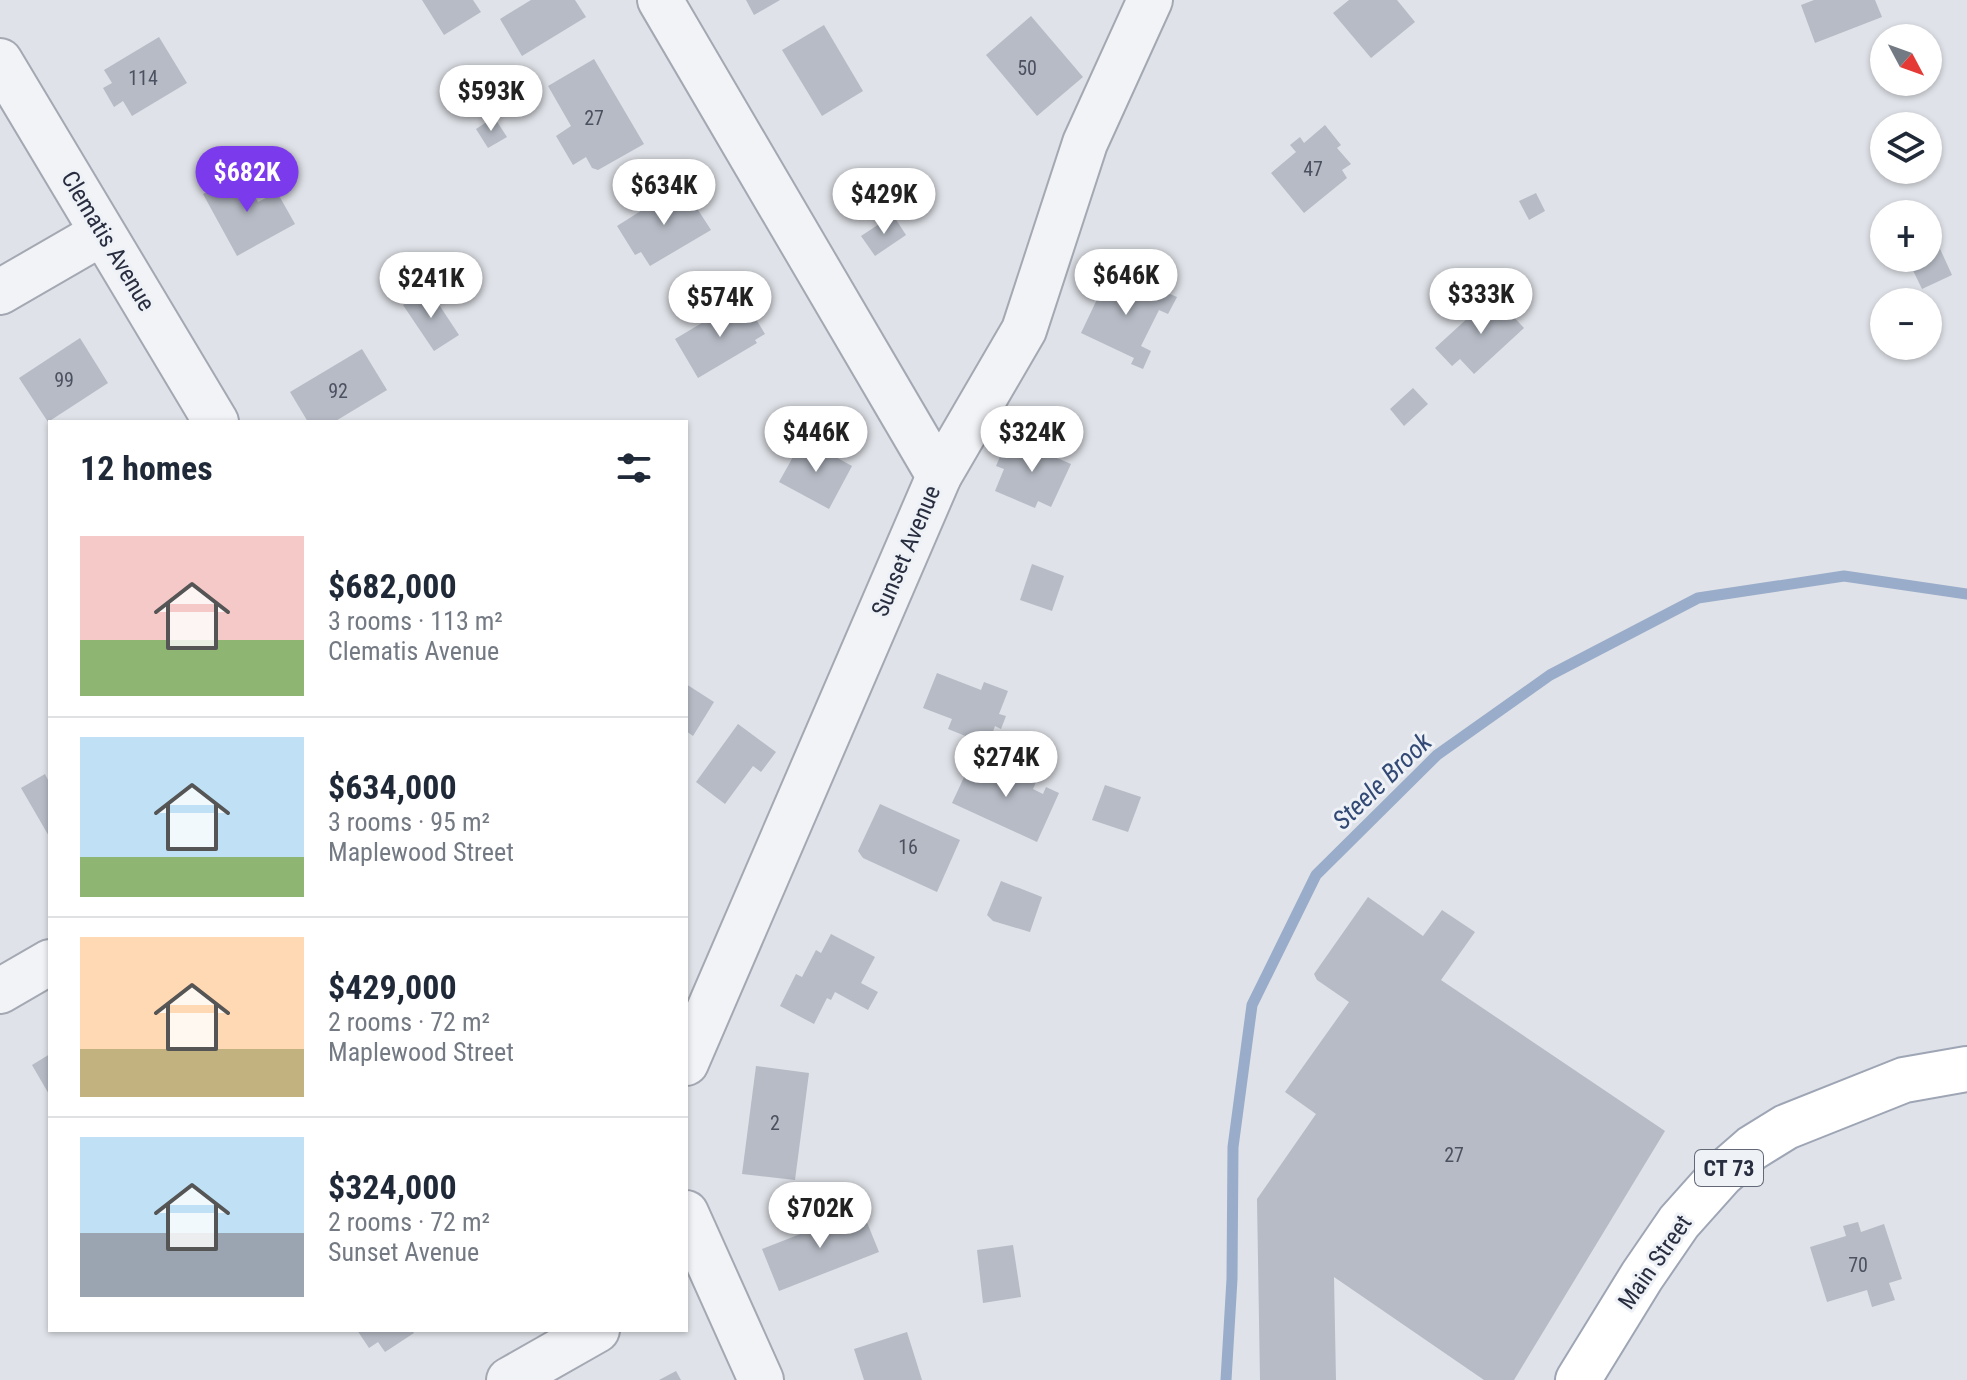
<!DOCTYPE html>
<meta charset="utf-8">
<style>
body{margin:0;font-family:"Roboto Condensed",sans-serif;background:#f2f2f3;color:#1f2937;height:100vh;display:flex;flex-direction:column;font-size:30px;white-space:nowrap}
*{box-sizing:border-box;margin:0}
p{font-size:26px;color:#747a83}
.icon{flex:none;width:44px;height:44px;fill:none;stroke:currentColor;stroke-width:2;stroke-linecap:round;stroke-linejoin:round}
.map{position:relative;flex:1;overflow:hidden}
.details{position:absolute;left:48px;top:420px;width:640px;height:912px;display:flex;flex-direction:column;background:#fff;border-radius:0px;box-shadow:0 2px 6px #0004}
.details>*{flex:none}
.needle{width:52px;rotate:131deg}
.controls{position:absolute;left:1870px;top:24px;display:grid;gap:16px}
.controls a{display:grid;place-items:center;width:72px;height:72px;border-radius:50%;background:#fff;box-shadow:0 2px 6px #0004;font-size:40px}
.price{position:absolute;translate:-50% -68px;padding:0 18px;border-radius:28px;background:#fff;color:#222;font-size:26px;line-height:52px;filter:drop-shadow(0 2px 4px #0008)}
.price::after{content:'';position:absolute;left:50%;top:48px;width:24px;height:18px;margin-left:-12px;background:inherit;clip-path:polygon(0 0,100% 0,50% 100%)}
.price.on{background:#7c3aed;color:#fff}
ul{padding:0;list-style:none}
li{display:flex;align-items:center;gap:24px;height:200px;padding:0 32px}
li+li{border-top:2px solid #e0e1e3}
li span{display:grid;place-items:center;flex:none;width:224px;height:160px;border-radius:0px;color:#555}
li>.icon{margin-inline-start:auto}
span .icon{width:96px;height:96px;fill:#fffc;stroke-width:1}
li b{font-size:34px}
h2{display:flex;justify-content:space-between;align-items:center;height:96px;padding:0 32px;font-size:34px}
.map>svg:first-child{display:block}
</style>
<div class="map">
<svg width="1967" height="1380" viewBox="0 0 1967 1380">
<rect width="100%" height="100%" fill="#dfe2e8"/>
<g fill="none" stroke-linecap="round" stroke-linejoin="round">
<path stroke="#99acc9" stroke-width="11" d="M1226,1380L1232,1279L1233,1147L1252,1005L1316,875L1437,755L1550,675L1698,598L1844,576L1967,594"/>
</g>
<g fill="#b6bbc5">
<path d="M422,0H473L481,12L444,35Z"/>
<path d="M531,0H575L586,17L522,56L500,19Z"/>
<path d="M746,0H780L754,15Z"/>
<path d="M1349,0H1397L1415,22L1371,58L1333,13Z"/>
<path d="M1814,0H1875L1882,17L1815,43L1801,5Z"/>
<path d="M1031,16L1083,77L1037,116L986,55Z"/>
<path d="M824,25L863,91L822,116L782,50Z"/>
<path d="M159,37L187,83L132,116L123,101L114,107L103,88L112,83L104,70Z"/>
<path d="M594,59L644,144L598,170L592,168L586,157L573,165L556,136L571,126L548,86Z"/>
<path d="M494,117L507,137L488,148L476,129Z"/>
<path d="M1325,125L1341,145L1337,148L1351,164L1342,170L1347,178L1304,213L1271,173L1296,152L1290,145L1300,137L1304,143Z"/>
<path d="M242,173L258,202L277,192L295,224L237,256L203,194Z"/>
<path d="M682,185L711,230L650,266L641,252L635,255L617,226Z"/>
<path d="M1536,193L1545,211L1529,220L1519,201Z"/>
<path d="M893,215L906,235L875,256L861,236Z"/>
<path d="M1936,240L1952,275L1922,289L1907,258H1928V243Z"/>
<path d="M1110,272L1157,295L1163,291L1177,297L1168,314L1159,310L1141,346L1151,351L1143,369L1131,364L1134,358L1081,333Z"/>
<path d="M428,288L459,335L434,351L403,305Z"/>
<path d="M1493,295L1524,328L1474,374L1460,359L1452,366L1435,348Z"/>
<path d="M746,303L765,334L755,340L757,343L698,378L675,339L732,305L738,307Z"/>
<path d="M80,338L108,383L48,422L19,378Z"/>
<path d="M362,349L387,390L334,422H308L290,392Z"/>
<path d="M1413,388L1428,404L1404,426L1390,409Z"/>
<path d="M803,439L852,466L829,509L779,482Z"/>
<path d="M1019,440L1032,446L1038,441L1060,451L1057,458L1071,464L1051,507L1038,501L1035,508L995,491L1004,469L996,466L1002,452L1012,456Z"/>
<path d="M1032,564L1064,576L1052,611L1020,600Z"/>
<path d="M937,673L981,690L984,682L1008,691L999,714L1006,716L1001,729L995,726L988,745L948,729L952,719L923,708Z"/>
<path d="M686,684L714,702L693,736L686,731Z"/>
<path d="M738,724L776,752L761,772L753,766L725,804L696,782Z"/>
<path d="M972,760L994,771L998,763L1037,780L1033,789L1043,794L1046,787L1059,793L1037,842L952,803Z"/>
<path d="M45,774L50,784V838L21,788Z"/>
<path d="M1105,785L1141,797L1128,832L1092,820Z"/>
<path d="M880,804L960,840L937,892L863,858L858,851Z"/>
<path d="M1001,881L1042,897L1030,932L993,921L987,915Z"/>
<path d="M1368,897L1423,936L1442,910L1475,932L1441,980L1665,1131L1514,1380H1484L1334,1277L1336,1380H1260L1257,1199L1316,1114L1285,1092L1349,1002L1317,980L1314,974Z"/>
<path d="M831,934L875,957L861,983L878,992L868,1010L835,992L831,1000L827,998L814,1024L780,1006L796,974L802,977L816,950L821,953Z"/>
<path d="M50,1054V1096L32,1065Z"/>
<path d="M756,1066L809,1073L795,1180L742,1174Z"/>
<path d="M862,1210L879,1252L779,1291L762,1249Z"/>
<path d="M1858,1222L1861,1232L1884,1224L1902,1279L1889,1283L1895,1300L1872,1307L1867,1290L1827,1302L1810,1247L1846,1236L1843,1226Z"/>
<path d="M1013,1245L1021,1297L983,1303L977,1250Z"/>
<path d="M357,1330H412L414,1333L385,1352L378,1342L369,1348Z"/>
<path d="M907,1332L922,1380H864L854,1349Z"/>
<path d="M676,1371L681,1380H659Z"/>
</g>
<g fill="none" stroke-linecap="round" stroke-linejoin="round">
<g stroke="#a4a8b2" stroke-width="48">
<g id="minor">
<path d="M660,0L939,476"/>
<path d="M0,61L216,422"/>
<path d="M0,292L102,233"/>
<path d="M0,991L50,962"/>
<path d="M686,1063L939,476L1024,330L1085,143L1150,0"/>
<path d="M686,1213L761,1380"/>
<path d="M509,1380L597,1330"/>
</g>
</g>
<g stroke="#9ea5b4" stroke-width="48">
<path id="primary" d="M1578,1380L1642,1276L1679,1222L1721,1175L1752,1148L1786,1127L1904,1080L1967,1069"/>
</g>
<use href="#minor" stroke="#f2f3f7" stroke-width="44"/>
<use href="#primary" stroke="#fff" stroke-width="44"/>
</g>
<g text-anchor="middle" dominant-baseline="central" stroke-width="6" stroke-linejoin="round" paint-order="stroke">
<g font-size="20" fill="#4c5161">
<text x="1027" y="68">50</text>
<text x="143" y="78">114</text>
<text x="594" y="118">27</text>
<text x="1313" y="169">47</text>
<text x="64" y="380">99</text>
<text x="338" y="391">92</text>
<text x="908" y="847">16</text>
<text x="775" y="1123">2</text>
<text x="1454" y="1155">27</text>
<text x="1858" y="1265">70</text>
</g>
<rect fill="#eef1f6" stroke="#636877" stroke-width="2" x="1695" y="1150" width="68" height="36" rx="6"/>
<g font-size="22" font-weight="bold" fill="#282e40">
<text x="1729" y="1168">CT 73</text>
</g>
<g font-size="24" fill="#282e40" stroke="#eef1f6">
<text transform="translate(108 241) rotate(59)">Clematis Avenue</text>
<text transform="translate(906 551) rotate(-67)">Sunset Avenue</text>
<text transform="translate(1655 1262) rotate(-55)">Main Street</text>
</g>
<g font-size="26" font-style="italic" fill="#314974" stroke="#eef1f6">
<text transform="translate(1382 781) rotate(-44)">Steele Brook</text>
</g>
</g>
</svg>
<div class="controls">
<a><svg class="needle" viewBox="-14 -14 28 28"><path d="M0-13l5 13h-10z" fill="#e53935"/><path d="M0 13l5-13h-10z" fill="#747a83"/></svg></a>
<a><svg class="icon" aria-label="layers" viewBox="0 0 24 24"><path d="M12 4l9 5-9 5-9-5zM3 14l9 5 9-5"/></svg></a>
<a>+</a>
<a>−</a>
</div>
<b class="price" style="left:491px;top:133px">$593K</b>
<b class="price on" style="left:247px;top:214px">$682K</b>
<b class="price" style="left:664px;top:227px">$634K</b>
<b class="price" style="left:884px;top:236px">$429K</b>
<b class="price" style="left:1126px;top:317px">$646K</b>
<b class="price" style="left:431px;top:320px">$241K</b>
<b class="price" style="left:1481px;top:336px">$333K</b>
<b class="price" style="left:720px;top:339px">$574K</b>
<b class="price" style="left:816px;top:474px">$446K</b>
<b class="price" style="left:1032px;top:474px">$324K</b>
<b class="price" style="left:1006px;top:799px">$274K</b>
<b class="price" style="left:820px;top:1250px">$702K</b>
<section class="details">
<h2>12 homes<svg class="icon" aria-label="filters" viewBox="0 0 24 24"><path d="M4 7h16M4 17h16"/><circle cx="9" cy="7" r="2"/><circle cx="15" cy="17" r="2"/></svg></h2>
<ul>
<li><span style="background:linear-gradient(#f6c9c9 65%,#8fb573 0)"><svg class="icon" aria-label="home" viewBox="0 0 24 24"><path d="M3 11l9-7 9 7M6 9v11h12V9"/></svg></span><div><b>$682,000</b><p>3 rooms · 113 m²</p><p>Clematis Avenue</p></div></li>
<li><span style="background:linear-gradient(#bfe0f5 75%,#8fb573 0)"><svg class="icon" aria-label="home" viewBox="0 0 24 24"><path d="M3 11l9-7 9 7M6 9v11h12V9"/></svg></span><div><b>$634,000</b><p>3 rooms · 95 m²</p><p>Maplewood Street</p></div></li>
<li><span style="background:linear-gradient(#ffd9b3 70%,#c2b280 0)"><svg class="icon" aria-label="home" viewBox="0 0 24 24"><path d="M3 11l9-7 9 7M6 9v11h12V9"/></svg></span><div><b>$429,000</b><p>2 rooms · 72 m²</p><p>Maplewood Street</p></div></li>
<li><span style="background:linear-gradient(#bfe0f5 60%,#9aa5b1 0)"><svg class="icon" aria-label="home" viewBox="0 0 24 24"><path d="M3 11l9-7 9 7M6 9v11h12V9"/></svg></span><div><b>$324,000</b><p>2 rooms · 72 m²</p><p>Sunset Avenue</p></div></li>
</ul>
</section>
</div>
